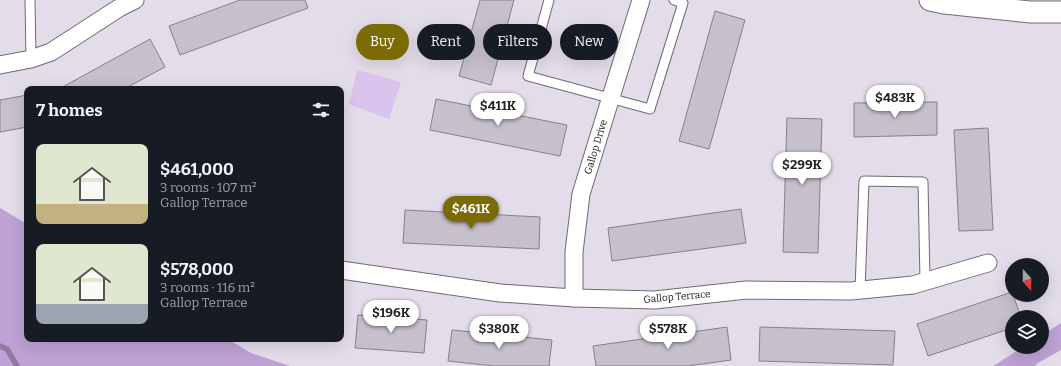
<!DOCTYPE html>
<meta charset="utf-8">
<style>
body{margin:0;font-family:Bitter,serif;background:#20242c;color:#f1f3f6;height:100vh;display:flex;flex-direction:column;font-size:15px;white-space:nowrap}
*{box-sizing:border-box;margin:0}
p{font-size:13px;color:#9ea1a6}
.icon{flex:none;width:22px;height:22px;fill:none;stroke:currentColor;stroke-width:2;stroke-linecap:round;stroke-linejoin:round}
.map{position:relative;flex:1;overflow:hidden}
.details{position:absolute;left:24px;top:86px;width:320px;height:256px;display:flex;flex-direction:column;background:#171b24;border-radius:8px;box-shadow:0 4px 16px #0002}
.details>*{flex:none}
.banner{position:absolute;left:356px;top:24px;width:380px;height:36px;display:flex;gap:8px}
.needle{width:26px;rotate:160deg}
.buttons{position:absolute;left:1005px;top:258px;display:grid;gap:8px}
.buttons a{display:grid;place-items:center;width:44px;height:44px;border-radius:50%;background:#171b24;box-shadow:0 4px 16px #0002;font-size:20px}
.price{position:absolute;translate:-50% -34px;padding:0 9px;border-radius:14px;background:#fff;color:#222;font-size:13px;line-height:26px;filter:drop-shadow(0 1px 2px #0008)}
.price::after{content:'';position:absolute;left:50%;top:24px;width:12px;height:9px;margin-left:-6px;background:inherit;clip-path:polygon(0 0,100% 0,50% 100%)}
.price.on{background:#7a6b05;color:#fff}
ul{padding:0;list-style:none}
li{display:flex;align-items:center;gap:12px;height:100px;padding:0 12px}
li span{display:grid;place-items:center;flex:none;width:112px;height:80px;border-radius:8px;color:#555}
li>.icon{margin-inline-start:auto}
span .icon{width:48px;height:48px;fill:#fffc;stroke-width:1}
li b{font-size:17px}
h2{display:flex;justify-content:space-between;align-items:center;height:48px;padding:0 12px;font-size:17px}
.tag{padding:0 14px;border-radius:18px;background:#171b24;box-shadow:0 4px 16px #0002;font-size:14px;line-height:36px}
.tag.on{background:#7a6b05;color:#fff}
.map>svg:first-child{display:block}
</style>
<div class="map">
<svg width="1061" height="366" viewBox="0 0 1061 366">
<rect width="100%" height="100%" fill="#e3dce9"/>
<path fill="#dac3ed" d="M357,70L401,82L389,119L349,104Z"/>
<g fill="#bea1d5">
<path d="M0,208L27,224V339H228L251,353L290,366H0Z"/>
<path d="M1061,323V350L1036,364V366H993L1023,347H1042V335Z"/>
</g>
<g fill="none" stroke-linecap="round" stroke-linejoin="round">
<path stroke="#907aa0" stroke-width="5.5" d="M0,346L7,349L17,366"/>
</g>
<g fill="#c6bfcc" stroke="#86808c">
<path d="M240,0H305L308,8L180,55L169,26Z"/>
<path d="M480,0H514L491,85L459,76Z"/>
<path d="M715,11L745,20L709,149L679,141Z"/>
<path d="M150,39L165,67L124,89H59Z"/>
<path d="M27,95V127L0,132V100Z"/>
<path d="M436,99L567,125L560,156L430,130Z"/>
<path d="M937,102V135L854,137V103Z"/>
<path d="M787,118L822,119L818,253L783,252Z"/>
<path d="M988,128L993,230L959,231L954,130Z"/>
<path d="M741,209L746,243L612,261L608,228Z"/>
<path d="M405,210L540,217L539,249L403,243Z"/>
<path d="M1012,292L1021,317H1012V328L928,356L917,324Z"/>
<path d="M358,315L427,320L424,353L355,348Z"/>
<path d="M727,327L731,360L688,366H596L593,346Z"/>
<path d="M760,327L895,331L893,365L759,361Z"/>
<path d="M452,330L552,340L549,366H494L448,361Z"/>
</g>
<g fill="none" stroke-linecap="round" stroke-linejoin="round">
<g stroke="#706975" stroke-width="11">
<g id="service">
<path d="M30,0L31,59"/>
<path d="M549,0L528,76L650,109L683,3L674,0"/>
<path d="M860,290L864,181L923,182L925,281"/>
</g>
</g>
<g stroke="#706975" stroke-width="19">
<g id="minor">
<path d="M0,65L31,59L51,52L119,8L135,0"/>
<path d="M341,270L500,293L574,298L655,300L746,290L851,291L913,285L988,263"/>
<path d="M574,298V252L581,194L641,0"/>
</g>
</g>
<g stroke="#706975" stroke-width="23">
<path id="tertiary" d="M930,0L944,3L1030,12H1061"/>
</g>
<use href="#service" stroke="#fff" stroke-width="9"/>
<use href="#minor" stroke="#fff" stroke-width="17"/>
<use href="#tertiary" stroke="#fff" stroke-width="21"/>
</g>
<g text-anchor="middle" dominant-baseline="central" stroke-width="3.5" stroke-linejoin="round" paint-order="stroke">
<g font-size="10" fill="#161418" stroke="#fff">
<text transform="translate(596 147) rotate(-73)">Gallop Drive</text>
<text transform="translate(677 297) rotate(-5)">Gallop Terrace</text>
</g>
</g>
</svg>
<div class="buttons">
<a><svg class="needle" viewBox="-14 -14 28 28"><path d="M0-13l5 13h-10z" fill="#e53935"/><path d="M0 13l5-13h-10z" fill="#9ea1a6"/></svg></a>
<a><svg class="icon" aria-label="layers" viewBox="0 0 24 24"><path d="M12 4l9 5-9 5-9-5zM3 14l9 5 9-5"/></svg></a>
</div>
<b class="price" style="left:895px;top:119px">$483K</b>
<b class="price" style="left:498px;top:127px">$411K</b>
<b class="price" style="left:802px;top:186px">$299K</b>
<b class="price on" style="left:471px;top:230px">$461K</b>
<b class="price" style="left:391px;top:334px">$196K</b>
<b class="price" style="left:499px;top:350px">$380K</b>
<b class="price" style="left:668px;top:350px">$578K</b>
<div class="banner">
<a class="tag on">Buy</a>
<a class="tag">Rent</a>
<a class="tag">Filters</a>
<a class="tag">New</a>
</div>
<section class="details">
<h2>7 homes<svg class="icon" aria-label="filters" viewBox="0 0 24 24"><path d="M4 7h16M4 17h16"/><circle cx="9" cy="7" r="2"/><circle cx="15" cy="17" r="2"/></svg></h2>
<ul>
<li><span style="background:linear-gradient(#dfe7d0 75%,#c2b280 0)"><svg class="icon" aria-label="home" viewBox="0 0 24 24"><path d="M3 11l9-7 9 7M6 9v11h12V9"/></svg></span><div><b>$461,000</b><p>3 rooms · 107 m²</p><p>Gallop Terrace</p></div></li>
<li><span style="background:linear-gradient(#dfe7d0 75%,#9aa5b1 0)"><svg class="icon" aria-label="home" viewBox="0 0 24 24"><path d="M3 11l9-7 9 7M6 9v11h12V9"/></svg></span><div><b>$578,000</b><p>3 rooms · 116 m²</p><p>Gallop Terrace</p></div></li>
</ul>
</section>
</div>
